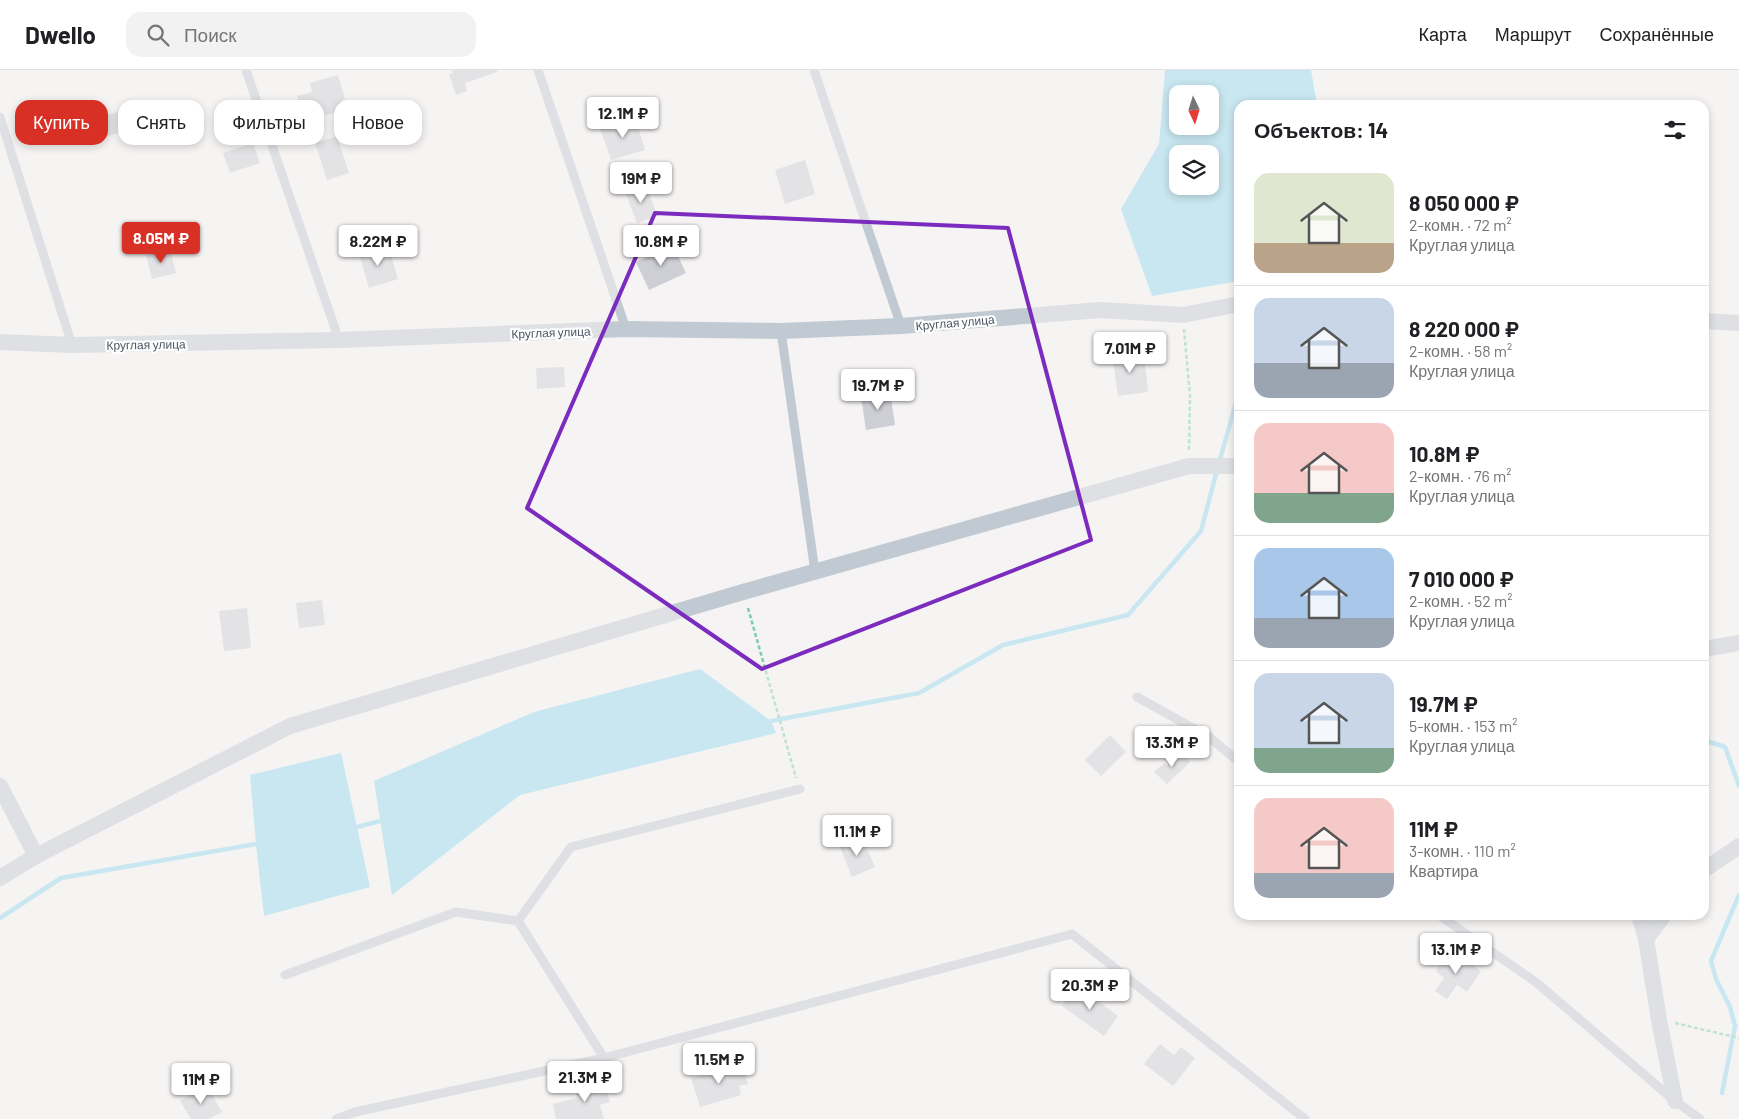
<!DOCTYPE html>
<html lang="ru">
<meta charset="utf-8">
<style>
body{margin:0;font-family:Barlow,sans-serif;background:#f2f2f2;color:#202124;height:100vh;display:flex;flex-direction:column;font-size:19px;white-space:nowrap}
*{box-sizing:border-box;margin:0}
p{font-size:16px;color:#757577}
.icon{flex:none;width:28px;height:28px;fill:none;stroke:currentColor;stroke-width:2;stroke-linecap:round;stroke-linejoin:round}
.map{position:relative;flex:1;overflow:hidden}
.details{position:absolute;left:1234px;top:30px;width:475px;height:820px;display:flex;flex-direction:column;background:#fff;border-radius:15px;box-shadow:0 2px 8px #0003}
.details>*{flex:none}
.hud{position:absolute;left:15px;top:30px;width:475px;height:45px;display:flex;gap:10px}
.needle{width:32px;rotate:176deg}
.buttons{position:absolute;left:1169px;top:15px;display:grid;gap:10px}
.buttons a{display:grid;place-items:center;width:50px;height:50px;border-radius:10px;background:#fff;box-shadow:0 2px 8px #0003;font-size:25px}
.price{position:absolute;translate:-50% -42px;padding:0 11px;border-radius:5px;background:#fff;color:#222;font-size:16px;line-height:32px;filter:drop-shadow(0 1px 2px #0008)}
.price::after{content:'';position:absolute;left:50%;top:30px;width:15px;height:11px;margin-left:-8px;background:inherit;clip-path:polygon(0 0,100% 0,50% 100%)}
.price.active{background:#d93025;color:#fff}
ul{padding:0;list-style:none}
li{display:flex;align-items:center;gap:15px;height:125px;padding:0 20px}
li+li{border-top:1px solid #e0e0e0}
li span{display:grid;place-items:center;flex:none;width:140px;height:100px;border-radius:15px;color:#555}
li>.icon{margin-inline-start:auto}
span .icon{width:60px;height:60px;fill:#fffc;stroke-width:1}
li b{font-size:21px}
h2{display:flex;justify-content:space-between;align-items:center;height:60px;padding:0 20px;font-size:21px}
.tag{padding:0 18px;border-radius:15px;background:#fff;box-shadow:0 2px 8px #0003;font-size:18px;line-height:45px}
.tag.active{background:#d93025;color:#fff}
header{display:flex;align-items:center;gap:30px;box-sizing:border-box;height:70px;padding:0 25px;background:#fff;border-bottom:1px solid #e0e0e0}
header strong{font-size:24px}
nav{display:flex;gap:28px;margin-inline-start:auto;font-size:18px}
.search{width:350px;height:45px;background:#f2f2f2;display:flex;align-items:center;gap:12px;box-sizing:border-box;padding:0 18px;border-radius:15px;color:#757577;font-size:19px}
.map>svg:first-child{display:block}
</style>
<header>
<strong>Dwello</strong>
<div class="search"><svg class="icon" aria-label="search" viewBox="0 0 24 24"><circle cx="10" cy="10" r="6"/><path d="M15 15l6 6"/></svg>Поиск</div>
<nav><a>Карта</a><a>Маршрут</a><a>Сохранённые</a></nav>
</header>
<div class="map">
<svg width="1739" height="1049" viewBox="0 0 1739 1049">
<rect width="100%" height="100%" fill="#f5f3f3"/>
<g fill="#90daee" fill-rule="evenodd">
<path d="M1165,0H1311L1317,35H1239V211L1152,226L1121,139L1159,74ZM1178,24H1210V56H1178ZM1178,84H1210V116H1178Z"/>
<path d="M700,599L771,651L776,663L520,725L392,825L374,711L534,642Z"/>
<path d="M341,683L370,817L264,846L256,774L250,705Z"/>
</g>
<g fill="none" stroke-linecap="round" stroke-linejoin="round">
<g stroke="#90daee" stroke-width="4.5">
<path d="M1219,393L1239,322"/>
<path d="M771,651L919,623L1003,575L1128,545L1201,461L1217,400"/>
<path d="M1704,670L1725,677L1739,716"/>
<path d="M357,757L380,751"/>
<path d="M0,848L61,808L256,774"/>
<path d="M1722,1023L1735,956L1730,937L1716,909L1711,891L1739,825"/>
</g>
</g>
<g fill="#cdcfd5">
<path d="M452,0H497V2L465,13L467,21L456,25L449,4L453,3Z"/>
<path d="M338,5L345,29L341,30L344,40L313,49L309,38L302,41L297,26L312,22L310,13Z"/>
<path d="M120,41L125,61L100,68L94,49Z"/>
<path d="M635,47L645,80L611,90L600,58Z"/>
<path d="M337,66L349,103L327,110L315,73Z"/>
<path d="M253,73L260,93L230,103L223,83Z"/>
<path d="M805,90L815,124L785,134L775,100Z"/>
<path d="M646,114L657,146L637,153L625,122Z"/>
<path d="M665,173L669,182L675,180L686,203L649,220L636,192L652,185L650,180Z"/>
<path d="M388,175L398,209L369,218L359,184Z"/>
<path d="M170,179L176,203L152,209L146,185Z"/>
<path d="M1130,281L1131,287L1144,286L1148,322L1118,326L1112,283Z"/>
<path d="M564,297L565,317L537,319L536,298Z"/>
<path d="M890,322L895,355L866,360L861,327Z"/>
<path d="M322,530L325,555L299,558L296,533Z"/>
<path d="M247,538L251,578L224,581L219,541Z"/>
<path d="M1110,665L1126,682L1101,706L1085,690Z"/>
<path d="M1181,682L1190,692L1167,714L1154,702L1164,693L1167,696Z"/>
<path d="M862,768L875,797L852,807L840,777Z"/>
<path d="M1450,880L1481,901L1467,922L1457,915L1447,929L1435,921L1444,908L1436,901Z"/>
<path d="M1077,916L1118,946L1104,966L1062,936Z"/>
<path d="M1160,974L1174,985L1181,977L1195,988L1173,1016L1144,994Z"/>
<path d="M742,995L748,1014L739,1016L741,1025L700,1037L691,1008L715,1001L714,999L725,996L727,1000Z"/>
<path d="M604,1007L610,1032L600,1035L604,1049H556L553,1034L577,1028L576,1023L592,1020L590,1010Z"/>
<path d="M206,1015L222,1042L209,1049H191L180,1031Z"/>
</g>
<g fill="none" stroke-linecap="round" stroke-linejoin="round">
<g stroke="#7ad0a6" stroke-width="2.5" stroke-dasharray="4 2.5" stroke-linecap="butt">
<path d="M1184,259L1190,326L1189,381"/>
<path d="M748,538L796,708"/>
<path d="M1675,953L1739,968"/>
</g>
<g stroke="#c1cad2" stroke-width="9">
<path d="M246,0L339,270"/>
<path d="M538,0L626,259"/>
<path d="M814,0L901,256"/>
<path d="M0,47L72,275"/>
<path d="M781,261L815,502"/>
<path d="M1137,627L1209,667L1239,692"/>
<path d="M1439,845L1537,913L1675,1031L1700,1049"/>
<path d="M285,905L456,842L518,851"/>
<path d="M604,988L518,851L571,777L800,719"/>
<path d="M336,1049L355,1042L604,988L1072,864L1305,1049"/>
</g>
<g stroke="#c1cad2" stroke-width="16">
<path d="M1704,251L1739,253"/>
<path d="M0,272L72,275L339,270L626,259L781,261L901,256L1101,240L1183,245L1239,234"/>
<path d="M1704,579L1739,573"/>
<path d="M0,716L36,786L290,656L743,522L1189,396H1239"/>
<path d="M1704,800L1739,776"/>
<path d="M0,808L36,786"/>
<path d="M1639,845L1646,869L1659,950L1675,1031"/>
<path d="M1646,869L1664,845"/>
</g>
</g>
<path d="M0 0H1739V1049H0ZM655,143L1008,158L1091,470L762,599L527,438Z" fill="#f5f3f3" fill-opacity=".55" fill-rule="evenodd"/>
<path fill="none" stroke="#7b2cbf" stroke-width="4" stroke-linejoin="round" d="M655,143L1008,158L1091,470L762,599L527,438Z"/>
<g text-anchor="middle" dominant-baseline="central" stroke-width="4.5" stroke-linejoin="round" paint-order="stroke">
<g font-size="12" fill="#4a5661" stroke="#fff">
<text transform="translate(955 252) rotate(-5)">Круглая улица</text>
<text transform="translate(551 262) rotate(-2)">Круглая улица</text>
<text transform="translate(146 274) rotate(-1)">Круглая улица</text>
</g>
</g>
</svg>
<div class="buttons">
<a><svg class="needle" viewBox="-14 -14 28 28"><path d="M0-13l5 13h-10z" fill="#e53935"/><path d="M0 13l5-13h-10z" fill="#757577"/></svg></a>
<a><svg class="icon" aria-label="layers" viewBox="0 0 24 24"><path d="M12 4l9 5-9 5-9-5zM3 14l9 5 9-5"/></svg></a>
</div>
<b class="price" style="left:623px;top:69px">12.1M ₽</b>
<b class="price" style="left:641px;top:134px">19M ₽</b>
<b class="price active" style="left:161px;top:194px">8.05M ₽</b>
<b class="price" style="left:378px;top:197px">8.22M ₽</b>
<b class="price" style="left:661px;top:197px">10.8M ₽</b>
<b class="price" style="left:1130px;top:304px">7.01M ₽</b>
<b class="price" style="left:878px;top:341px">19.7M ₽</b>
<b class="price" style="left:1172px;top:698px">13.3M ₽</b>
<b class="price" style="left:857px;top:787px">11.1M ₽</b>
<b class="price" style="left:1456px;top:905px">13.1M ₽</b>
<b class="price" style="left:1090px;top:941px">20.3M ₽</b>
<b class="price" style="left:719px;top:1015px">11.5M ₽</b>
<b class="price" style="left:585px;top:1033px">21.3M ₽</b>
<b class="price" style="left:201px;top:1035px">11M ₽</b>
<div class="hud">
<a class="tag active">Купить</a>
<a class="tag">Снять</a>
<a class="tag">Фильтры</a>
<a class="tag">Новое</a>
</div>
<section class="details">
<h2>Объектов: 14<svg class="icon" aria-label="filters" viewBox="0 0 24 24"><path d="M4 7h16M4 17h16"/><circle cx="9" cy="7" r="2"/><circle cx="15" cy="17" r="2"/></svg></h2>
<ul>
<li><span style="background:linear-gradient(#dfe7d0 70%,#b9a48a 0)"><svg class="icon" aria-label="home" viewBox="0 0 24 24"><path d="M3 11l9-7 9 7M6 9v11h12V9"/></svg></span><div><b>8 050 000 ₽</b><p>2-комн. · 72 m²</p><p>Круглая улица</p></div></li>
<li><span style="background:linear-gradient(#c9d6e8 65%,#9aa5b1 0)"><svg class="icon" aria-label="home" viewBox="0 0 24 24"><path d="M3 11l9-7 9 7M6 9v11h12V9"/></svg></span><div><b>8 220 000 ₽</b><p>2-комн. · 58 m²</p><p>Круглая улица</p></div></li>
<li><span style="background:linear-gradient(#f6c9c9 70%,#7fa58c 0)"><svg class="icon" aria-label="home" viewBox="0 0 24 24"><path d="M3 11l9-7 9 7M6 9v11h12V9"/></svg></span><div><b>10.8M ₽</b><p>2-комн. · 76 m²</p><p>Круглая улица</p></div></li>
<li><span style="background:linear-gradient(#a9c7e8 70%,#9aa5b1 0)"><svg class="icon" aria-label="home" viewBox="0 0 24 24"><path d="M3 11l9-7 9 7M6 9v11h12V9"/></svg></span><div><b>7 010 000 ₽</b><p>2-комн. · 52 m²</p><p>Круглая улица</p></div></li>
<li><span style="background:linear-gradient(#c9d6e8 75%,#7fa58c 0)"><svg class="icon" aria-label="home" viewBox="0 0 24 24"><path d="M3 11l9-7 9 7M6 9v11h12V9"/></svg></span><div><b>19.7M ₽</b><p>5-комн. · 153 m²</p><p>Круглая улица</p></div></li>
<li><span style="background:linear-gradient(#f6c9c9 75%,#9aa5b1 0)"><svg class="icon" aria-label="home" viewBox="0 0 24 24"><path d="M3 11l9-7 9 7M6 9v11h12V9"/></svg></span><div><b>11M ₽</b><p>3-комн. · 110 m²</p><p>Квартира</p></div></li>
</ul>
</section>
</div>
